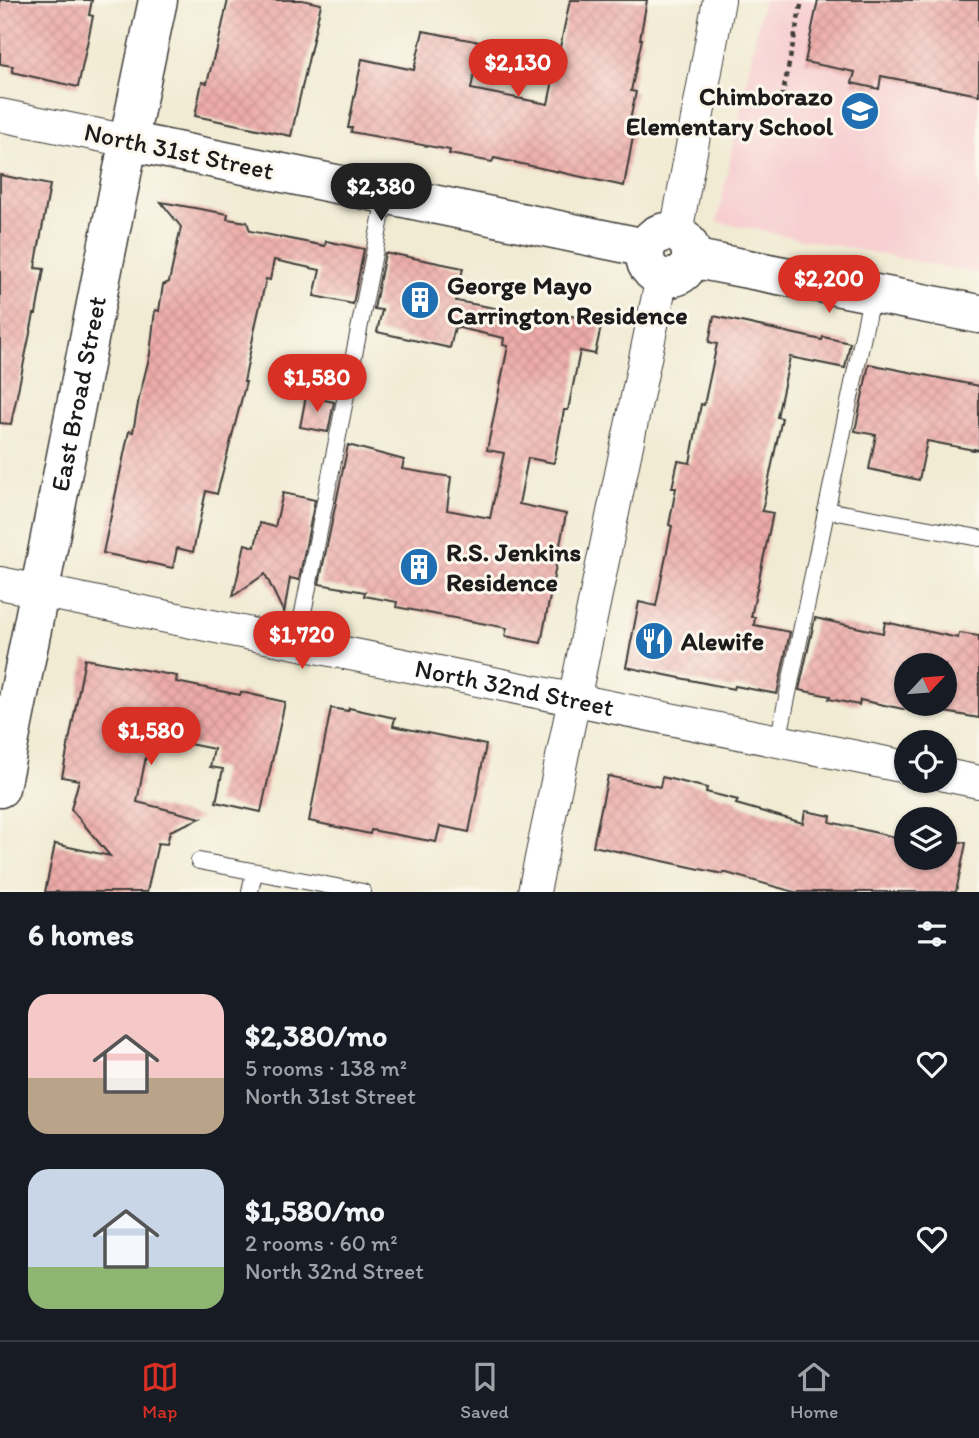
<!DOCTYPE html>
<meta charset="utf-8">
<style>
body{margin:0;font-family:Itim,sans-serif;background:#242831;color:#f1f3f6;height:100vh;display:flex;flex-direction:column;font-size:26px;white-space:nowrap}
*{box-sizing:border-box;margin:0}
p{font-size:23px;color:#9ea1a6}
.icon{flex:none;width:38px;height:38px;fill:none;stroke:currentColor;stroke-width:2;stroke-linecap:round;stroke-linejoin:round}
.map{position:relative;height:892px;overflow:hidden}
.sheet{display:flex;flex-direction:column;background:#171b24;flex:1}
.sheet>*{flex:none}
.needle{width:46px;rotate:64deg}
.controls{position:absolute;left:894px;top:653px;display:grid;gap:14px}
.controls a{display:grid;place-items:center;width:63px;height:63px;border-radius:50%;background:#171b24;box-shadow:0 2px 5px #0004;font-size:35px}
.price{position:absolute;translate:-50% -60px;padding:0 16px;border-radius:24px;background:#d93025;color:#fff;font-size:23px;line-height:46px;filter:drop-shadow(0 2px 4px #0008)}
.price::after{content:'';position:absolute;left:50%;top:42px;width:21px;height:16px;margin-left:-10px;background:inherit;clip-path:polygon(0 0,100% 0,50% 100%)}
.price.current{background:#222;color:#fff}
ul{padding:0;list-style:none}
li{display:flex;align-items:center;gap:21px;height:175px;padding:0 28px}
li span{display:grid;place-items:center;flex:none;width:196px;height:140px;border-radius:21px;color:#555}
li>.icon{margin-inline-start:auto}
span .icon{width:84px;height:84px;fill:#fffc;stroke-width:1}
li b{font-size:30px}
h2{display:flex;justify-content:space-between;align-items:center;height:84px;padding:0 28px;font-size:30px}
.tab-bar{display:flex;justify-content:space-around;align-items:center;height:98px;border-top:2px solid #363941;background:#171b24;font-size:19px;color:#9ea1a6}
.tab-bar a{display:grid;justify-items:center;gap:4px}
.tab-bar .current{color:#d93025}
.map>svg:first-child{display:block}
</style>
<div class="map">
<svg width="979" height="892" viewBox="0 0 979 892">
<defs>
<pattern id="building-cross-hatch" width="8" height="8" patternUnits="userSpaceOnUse" patternTransform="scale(1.75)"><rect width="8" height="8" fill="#edaca9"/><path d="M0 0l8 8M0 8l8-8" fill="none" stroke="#cb9391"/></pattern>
</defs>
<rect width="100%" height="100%" fill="#fbf7ec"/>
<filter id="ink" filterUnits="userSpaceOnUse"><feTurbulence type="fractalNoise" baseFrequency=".0143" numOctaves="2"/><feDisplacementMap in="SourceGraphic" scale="14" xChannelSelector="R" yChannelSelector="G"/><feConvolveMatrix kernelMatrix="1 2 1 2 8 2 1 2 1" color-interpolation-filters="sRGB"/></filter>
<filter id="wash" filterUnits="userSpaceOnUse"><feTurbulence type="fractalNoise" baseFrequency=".00686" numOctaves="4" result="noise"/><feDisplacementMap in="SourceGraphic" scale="28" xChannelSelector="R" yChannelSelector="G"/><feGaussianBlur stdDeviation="1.57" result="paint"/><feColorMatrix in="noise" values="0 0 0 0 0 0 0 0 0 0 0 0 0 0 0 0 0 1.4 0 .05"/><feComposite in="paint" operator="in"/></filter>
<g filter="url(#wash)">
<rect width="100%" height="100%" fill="#f1ebd3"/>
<path fill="#f7cfd1" d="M763,0H979V274L717,222Z"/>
<g id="blocks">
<g fill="url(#building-cross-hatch)" fill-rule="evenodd">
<path d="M0,0H92L89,15L93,16L78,87L12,72L13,66L0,64Z"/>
<path d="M228,0H302L321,4L291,136L195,116L202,82L207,83L215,52L216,53Z"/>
<path d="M570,0H647L640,39H642L631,91L636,92L629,125L635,126L624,186L494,158L492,162L449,154L450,150L351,132L352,128H348L362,59L414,70L423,31L480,42L471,89L548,104Z"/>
<path d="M818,0H979V95L881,76L879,89L852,83L855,72L805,62Z"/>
<path d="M0,175L50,185L35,268L44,269L36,314H34L11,424L0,423Z"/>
<path d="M161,202L228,214L227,219L247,222L250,231L325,246L326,241L364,249L353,304L314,296L320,270L274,260L270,280L266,279L256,323L244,382H246L217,494L206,491L193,552L177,548L173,568L103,553L129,431L133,432L139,398L150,354L155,310L159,311L163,285L169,282L181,227Z"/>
<path d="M385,253L394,255V254L463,268L456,301L538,316L540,310L602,322L595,354L580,351L568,410H564L554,463L528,458L519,504L566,514L541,643L505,636L507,628L396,607L397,602L364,596L365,592L319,584L348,445L404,460L402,469L451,477L447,510L490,518L504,453L487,450L508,346L503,345L504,338L455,327L450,348L377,332L382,310L374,309Z"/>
<path d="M714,316L822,340L823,337L850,343L845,368L790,357L777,417L782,418L762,511L773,513L751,617H755L754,625L790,632L777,694L735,686L734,689L626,667L639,602L656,606L672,526L669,525L676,488H672L678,461L690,463L701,404L704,405L717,344L709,342Z"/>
<path d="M869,364L979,386V450L974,449V450L927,441L919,480L869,469L876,435L855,431Z"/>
<path d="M306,396L334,402L328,432L300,427Z"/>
<path d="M283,493L315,500L299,580L290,578L284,613L265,574L233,596L245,544L255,547L260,523L275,527Z"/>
<path d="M815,618L883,633L885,622L958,638L959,633L979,636V718L933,710L932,715L860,700L859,705L829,699L830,696L799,690ZM906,665H945V704H906Z"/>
<path d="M85,659L177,676L176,682L240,695L241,692L285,702L261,812L216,802L223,769L210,767L214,749L150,736L137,802L201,818L170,831L167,844L158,843L147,892H45L55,844L110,856L71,809L79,780L62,777Z"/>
<path d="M331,708L348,711L349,708L395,718L393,726L486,745L469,832L440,826L436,842L371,830L370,834L309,821Z"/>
<path d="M608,776L660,787L662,777L707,788L706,792L738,800L736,804L803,823L805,811L831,816L830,822L903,839L905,830L906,831V858H945V839L966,843L956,892H794L723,872V874L593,846Z"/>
</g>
</g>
</g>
<g filter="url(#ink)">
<use href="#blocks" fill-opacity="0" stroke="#3c3b37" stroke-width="2"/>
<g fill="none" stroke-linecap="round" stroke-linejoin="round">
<g stroke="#3c3b37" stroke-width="18">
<g id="service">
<path d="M826,510L979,538"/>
<path d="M297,643L386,193"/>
<path d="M778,741L872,293"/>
<path d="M199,861L363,892"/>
<path d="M250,892L254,872"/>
</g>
</g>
<g stroke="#3c3b37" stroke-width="34">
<g id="minor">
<path d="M0,115L128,141"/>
<path d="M676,233L719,0"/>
<path id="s1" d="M0,583L906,767"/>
<path d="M945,775L979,782"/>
<path d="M534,892L662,277"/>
</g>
</g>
<g stroke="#3c3b37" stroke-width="41">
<g id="tertiary">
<path d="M128,141L646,248"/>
<circle cx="668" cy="255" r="23"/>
<path d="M691,258L979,314"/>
</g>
</g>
<g stroke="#3c3b37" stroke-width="41">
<g id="secondary">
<path id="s2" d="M0,788C54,525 102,262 158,0"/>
</g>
</g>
<path stroke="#3c3b37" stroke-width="4.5" stroke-dasharray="5 5" stroke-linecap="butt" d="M782,98L802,0"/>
<use href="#service" stroke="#fff" stroke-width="16"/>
<use href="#minor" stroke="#fff" stroke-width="32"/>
<use href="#tertiary" stroke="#fff" stroke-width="38"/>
<use href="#secondary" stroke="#fff" stroke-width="38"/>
</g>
</g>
<defs>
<g id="school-disc" transform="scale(2.0125)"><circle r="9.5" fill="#1f6fb2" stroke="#fbf7ec"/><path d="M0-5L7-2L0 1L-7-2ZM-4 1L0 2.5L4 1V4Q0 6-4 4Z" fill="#fff"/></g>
<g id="building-disc" transform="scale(2.0125)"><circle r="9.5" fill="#1f6fb2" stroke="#fbf7ec"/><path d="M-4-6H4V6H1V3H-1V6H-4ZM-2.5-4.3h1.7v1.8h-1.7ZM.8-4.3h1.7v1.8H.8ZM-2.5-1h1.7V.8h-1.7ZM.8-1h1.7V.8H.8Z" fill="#fff"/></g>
<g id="restaurant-disc" transform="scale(2.0125)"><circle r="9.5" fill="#1f6fb2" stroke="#fbf7ec"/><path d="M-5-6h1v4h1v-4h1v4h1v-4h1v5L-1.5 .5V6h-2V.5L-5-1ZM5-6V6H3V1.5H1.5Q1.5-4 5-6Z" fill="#fff"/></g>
</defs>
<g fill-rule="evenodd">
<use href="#school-disc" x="860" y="111"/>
<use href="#building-disc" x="420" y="300"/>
<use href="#building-disc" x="419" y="567"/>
<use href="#restaurant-disc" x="654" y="641"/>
</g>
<g text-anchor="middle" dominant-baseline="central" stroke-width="6" stroke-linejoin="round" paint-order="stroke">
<g font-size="26" font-weight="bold" fill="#1c1c1c" stroke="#fbf7ec" text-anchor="start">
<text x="833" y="96" text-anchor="end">Chimborazo<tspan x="833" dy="30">Elementary School</tspan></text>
<text x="447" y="285">George Mayo<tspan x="447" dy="30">Carrington Residence</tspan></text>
<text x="446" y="552">R.S. Jenkins<tspan x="446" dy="30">Residence</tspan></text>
<text x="681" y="641">Alewife</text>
</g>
<g font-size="26" fill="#1c1c1c" stroke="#fbf7ec">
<text transform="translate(179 151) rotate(12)">North 31st Street</text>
<text stroke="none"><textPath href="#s2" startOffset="402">East Broad Street</textPath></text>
<text stroke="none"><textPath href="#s1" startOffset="525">North 32nd Street</textPath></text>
</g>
</g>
</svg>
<div class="controls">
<a><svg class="needle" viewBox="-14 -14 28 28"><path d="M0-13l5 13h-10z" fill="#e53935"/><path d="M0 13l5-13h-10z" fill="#9ea1a6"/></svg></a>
<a><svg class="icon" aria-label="locate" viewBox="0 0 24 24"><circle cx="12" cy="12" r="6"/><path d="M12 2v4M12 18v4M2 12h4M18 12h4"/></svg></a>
<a><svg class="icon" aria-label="layers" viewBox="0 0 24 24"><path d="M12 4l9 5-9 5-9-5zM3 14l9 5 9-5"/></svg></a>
</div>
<b class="price" style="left:518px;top:99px">$2,130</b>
<b class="price current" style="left:381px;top:223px">$2,380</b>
<b class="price" style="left:829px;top:315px">$2,200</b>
<b class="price" style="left:317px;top:414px">$1,580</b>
<b class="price" style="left:302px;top:671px">$1,720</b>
<b class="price" style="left:151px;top:767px">$1,580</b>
</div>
<section class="sheet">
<h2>6 homes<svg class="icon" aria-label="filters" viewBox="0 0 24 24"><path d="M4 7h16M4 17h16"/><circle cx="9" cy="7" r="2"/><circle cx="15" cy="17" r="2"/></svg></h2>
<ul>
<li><span style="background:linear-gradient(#f6c9c9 60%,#b9a48a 0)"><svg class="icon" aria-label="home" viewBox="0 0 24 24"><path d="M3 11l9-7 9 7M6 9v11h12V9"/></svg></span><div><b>$2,380/mo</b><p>5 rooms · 138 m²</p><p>North 31st Street</p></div><svg class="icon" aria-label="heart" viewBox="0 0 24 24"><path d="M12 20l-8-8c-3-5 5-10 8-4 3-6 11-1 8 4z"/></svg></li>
<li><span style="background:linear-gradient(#c9d6e8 70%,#8fb573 0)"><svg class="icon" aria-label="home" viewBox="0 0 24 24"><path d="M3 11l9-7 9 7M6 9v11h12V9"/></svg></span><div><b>$1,580/mo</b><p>2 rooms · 60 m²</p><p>North 32nd Street</p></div><svg class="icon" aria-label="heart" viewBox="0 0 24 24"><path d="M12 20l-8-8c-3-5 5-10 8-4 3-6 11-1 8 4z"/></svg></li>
</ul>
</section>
<nav class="tab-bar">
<a class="current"><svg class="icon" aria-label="map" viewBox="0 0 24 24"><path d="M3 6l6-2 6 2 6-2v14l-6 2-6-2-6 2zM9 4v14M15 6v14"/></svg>Map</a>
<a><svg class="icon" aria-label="saved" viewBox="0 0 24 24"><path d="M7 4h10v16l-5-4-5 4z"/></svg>Saved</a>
<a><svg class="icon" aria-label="home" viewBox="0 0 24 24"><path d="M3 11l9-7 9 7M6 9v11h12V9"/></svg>Home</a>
</nav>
